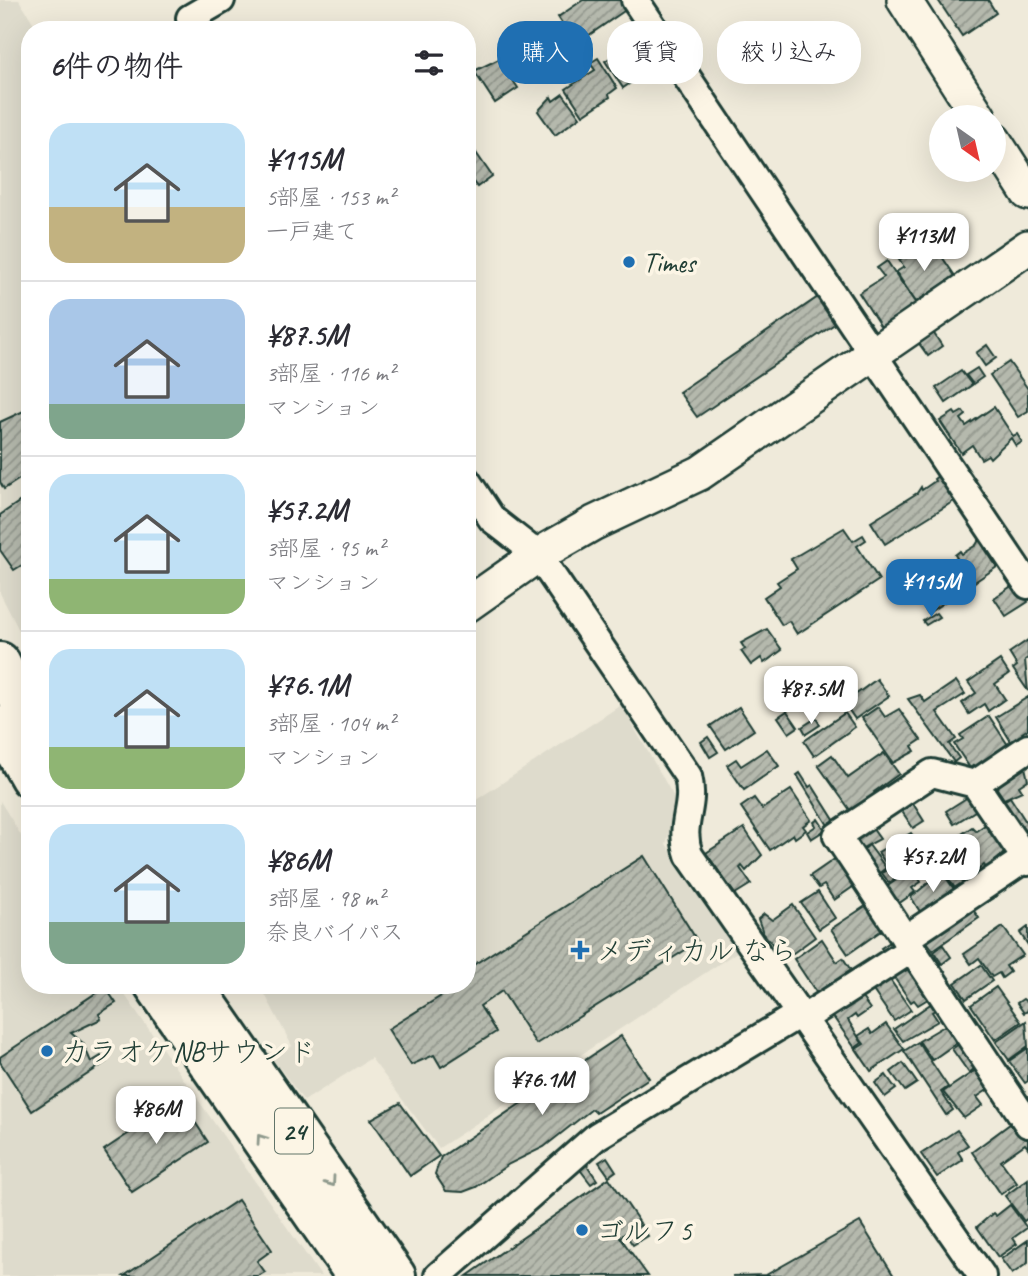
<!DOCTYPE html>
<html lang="ja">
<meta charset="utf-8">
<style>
body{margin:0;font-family:Caveat,"Klee One",sans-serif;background:#f2f2f3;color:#2b2b33;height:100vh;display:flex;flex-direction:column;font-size:26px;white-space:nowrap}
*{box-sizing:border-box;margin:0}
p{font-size:23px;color:#7c7c81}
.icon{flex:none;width:38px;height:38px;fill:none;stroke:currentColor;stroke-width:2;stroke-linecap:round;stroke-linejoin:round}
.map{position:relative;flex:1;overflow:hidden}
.side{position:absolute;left:21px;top:21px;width:455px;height:973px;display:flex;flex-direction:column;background:#fff;border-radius:28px;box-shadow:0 7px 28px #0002}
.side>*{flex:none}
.top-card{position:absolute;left:497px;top:21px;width:425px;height:63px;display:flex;gap:14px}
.needle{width:46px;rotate:146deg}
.fabs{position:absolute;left:929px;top:105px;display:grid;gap:14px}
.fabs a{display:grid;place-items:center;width:77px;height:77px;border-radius:50%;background:#fff;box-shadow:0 7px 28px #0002;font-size:35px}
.price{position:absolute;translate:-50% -60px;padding:0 16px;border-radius:14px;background:#fff;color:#222;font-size:23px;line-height:46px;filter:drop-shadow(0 2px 4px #0008)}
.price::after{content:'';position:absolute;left:50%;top:42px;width:21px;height:16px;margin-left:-10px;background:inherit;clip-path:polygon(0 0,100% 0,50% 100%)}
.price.selected{background:#1f6fb2;color:#fff}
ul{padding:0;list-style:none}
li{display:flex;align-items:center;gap:21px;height:175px;padding:0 28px}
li+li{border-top:2px solid #e1e1e2}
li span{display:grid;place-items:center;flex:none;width:196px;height:140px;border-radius:21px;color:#555}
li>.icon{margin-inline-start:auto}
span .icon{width:84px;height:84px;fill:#fffc;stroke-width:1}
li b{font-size:30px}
h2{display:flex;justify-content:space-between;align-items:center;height:84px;padding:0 28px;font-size:30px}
.chip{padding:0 24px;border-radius:28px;background:#fff;box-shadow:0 7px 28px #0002;font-size:24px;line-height:63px}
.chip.selected{background:#1f6fb2;color:#fff}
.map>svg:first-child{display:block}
</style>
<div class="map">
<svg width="1028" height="1276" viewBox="0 0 1028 1276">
<defs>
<pattern id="building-hatch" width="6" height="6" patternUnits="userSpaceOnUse" patternTransform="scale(1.75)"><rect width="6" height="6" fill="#b5b9ad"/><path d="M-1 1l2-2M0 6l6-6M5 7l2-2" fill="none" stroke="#93988e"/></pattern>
</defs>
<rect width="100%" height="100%" fill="#efeada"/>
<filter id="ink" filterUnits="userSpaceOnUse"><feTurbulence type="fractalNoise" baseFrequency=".0143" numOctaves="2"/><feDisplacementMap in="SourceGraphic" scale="14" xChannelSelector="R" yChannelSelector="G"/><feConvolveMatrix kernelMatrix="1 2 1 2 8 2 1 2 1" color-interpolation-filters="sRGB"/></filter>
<g filter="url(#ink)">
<g fill="#dedbcc">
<path d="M0,0H19L38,30H30V652L0,593Z"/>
<path d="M621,705L678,804L666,844L737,952L439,1148L371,1058L304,1101L273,1059L292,1046L260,985H467V806Z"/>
<path d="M0,801L30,850V985H118L321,1276H2Z"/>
</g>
<g fill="url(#building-hatch)" stroke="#1f3d34" stroke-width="2">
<path d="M583,0H621L627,9L576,44L558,17Z"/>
<path d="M938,0H988L996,13L962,36Z"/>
<path d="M647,35L664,60L623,88L605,61Z"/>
<path d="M598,58L617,88L609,94L610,97L583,115L566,89L595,70L590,63Z"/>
<path d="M499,59L518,88L495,103L474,71Z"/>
<path d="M563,94L580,117L555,135L538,111L551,97L553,101Z"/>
<path d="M470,144L492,176L477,187L467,174V146Z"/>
<path d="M934,245L955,276L916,302L896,272L904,267L899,260L912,251L917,257Z"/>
<path d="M887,261L916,304L881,327L859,293L884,277L877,268Z"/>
<path d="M821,295L839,321L697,417L679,392Z"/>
<path d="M933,332L942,346L928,356L918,342Z"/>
<path d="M987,345L996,358L985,366L976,353Z"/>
<path d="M1009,362L1028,389V411L1018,417L990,375Z"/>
<path d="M977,368L983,377L973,384L966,375Z"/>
<path d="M961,371L972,385L946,403L936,388Z"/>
<path d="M994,407L1013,436L1017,434L1022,442L1016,446L1011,438L990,458L988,455L981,459L972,445L961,453L940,421L954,412L956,415L963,411L966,415L961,419L966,426Z"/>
<path d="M30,408V472L4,489L0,482V422Z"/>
<path d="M938,476L954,501L885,544L871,522L917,493L921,487L922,490L935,481L934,479Z"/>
<path d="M28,496L30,499V577L22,565L14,570L0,550V515Z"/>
<path d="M844,528L853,541L863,535L866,540L857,546L879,580L797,634L789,621L782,625L764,597L780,586L777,582L797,569L791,559Z"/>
<path d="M979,540L997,567L928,613L910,586L957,558L955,555L960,551L962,554L976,545Z"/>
<path d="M1016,583L1028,602L1006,616L994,598Z"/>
<path d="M936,613L939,617L926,625L923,621Z"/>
<path d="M767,629L782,650L764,663L761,658L751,665L741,651L745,649L741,643Z"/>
<path d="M1028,640V658L1025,660L1028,691L1013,669L1017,666L1009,653Z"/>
<path d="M1000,660L1009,674L995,684L1005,699L988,711L984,704L969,714L962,703L976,693L968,682Z"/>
<path d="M877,679L889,696L855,719L844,703Z"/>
<path d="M956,681L965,694L937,712L956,739L949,744L959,758L954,762L908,699L920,695L925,702Z"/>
<path d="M1028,697V729L1022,733L1025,738L1013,745L996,717Z"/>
<path d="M739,707L754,730L726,749L710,726Z"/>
<path d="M878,707L885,717L899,709L921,740L912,746L915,751L893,763L862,718Z"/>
<path d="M787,711L798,727L789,733L778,717Z"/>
<path d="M845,713L855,727L814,756L804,741Z"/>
<path d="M989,716L1008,745L977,769L974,765L970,768L954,744L963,739L960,735Z"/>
<path d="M816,718L820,725L806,734L802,727Z"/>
<path d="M708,737L718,752L710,757L701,742Z"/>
<path d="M767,749L779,766L744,790L727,765L736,759L741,766Z"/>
<path d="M884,753L899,774L874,792L879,798L863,809L859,804L850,810L818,765L832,755L848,778Z"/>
<path d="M1025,767L1028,780L1019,786L1022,791L1004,799L996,787Z"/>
<path d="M800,773L809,787L812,785L836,823L829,827L797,775Z"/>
<path d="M791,790L811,820L803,826L806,830L795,838L793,834L770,850L741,807L754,798L762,809Z"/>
<path d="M971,795L980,808L954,824L946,811Z"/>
<path d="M1010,797L1028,825V829L1021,833L1002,802Z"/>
<path d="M912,802L924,821L913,828L901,810Z"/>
<path d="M818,819L825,830L811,839L807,832L816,826L814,822Z"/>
<path d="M991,821L1006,851L987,869L984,865L978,870L956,838L972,827L976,831Z"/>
<path d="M870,825L880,839L859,850L851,839Z"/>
<path d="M744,828L762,855L746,871L742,866L740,868L751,884L735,894L706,853Z"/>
<path d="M911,833L928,857L889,883L882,873L889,868L878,852Z"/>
<path d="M869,845L886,868L878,874L862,851Z"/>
<path d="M949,845L973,880L957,891L937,862L942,859L938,852Z"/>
<path d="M842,854L860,882L834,900L824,885L819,888L810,876Z"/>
<path d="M644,856L698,942L536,1044L502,991L480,1006L496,1032L441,1067L434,1055L411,1065L388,1029L459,985H467V969Z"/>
<path d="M913,869L921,882L912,888L915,892L898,904L886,887Z"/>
<path d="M942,872L956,892L922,915L911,897Z"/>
<path d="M818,892L835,918L819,929L801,903Z"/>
<path d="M873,901L902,942L885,954L881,948L893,940L885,928L848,954L831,929Z"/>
<path d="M969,904L979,918L933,950L923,936Z"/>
<path d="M793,905L815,937L785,959L763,933L758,919L764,914L772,920Z"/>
<path d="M1003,927L1023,955L1006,966L1010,972L1002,978L999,973L992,977L979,958L971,964L964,954Z"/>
<path d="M1028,927V945L1020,933Z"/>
<path d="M822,939L837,962L843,958L854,975L820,998L794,959Z"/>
<path d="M943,945L951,957L942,964L934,952Z"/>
<path d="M907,962L931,997L918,1005L914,1000L911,1002L891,973Z"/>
<path d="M981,965L992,981L966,999L955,983Z"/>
<path d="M886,974L911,1010L894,1021L872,989Z"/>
<path d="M105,987L116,1003L99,1014L101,1019L71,1033L83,1043L91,1062L101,1056L106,1062L32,1111L0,1062V1057Z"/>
<path d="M996,987L1021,1022L995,1040L971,1005Z"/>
<path d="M857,991L870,1009L857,1018L855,1015L848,1020L862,1043L855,1048L829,1011Z"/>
<path d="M1023,999L1028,1003V1011L1024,1013L1017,1003Z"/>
<path d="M932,1003L936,1009L932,1012L938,1021L903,1041L894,1029Z"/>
<path d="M1026,1021L1028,1046L1009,1060L996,1042Z"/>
<path d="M886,1024L904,1049L871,1071L856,1049L864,1044L858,1036L869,1029L872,1034Z"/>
<path d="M946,1025L958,1042L932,1060L919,1041Z"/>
<path d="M621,1036L649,1078L596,1113L592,1109L544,1147L509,1164L476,1187L463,1192L446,1191L435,1174L441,1157Z"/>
<path d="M918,1042L948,1087L941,1092L953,1110L946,1115L904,1051Z"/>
<path d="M959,1044L975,1068L969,1073L952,1049Z"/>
<path d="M1028,1048V1081L1025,1083L1009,1061Z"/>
<path d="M903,1063L917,1083L905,1091L891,1072Z"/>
<path d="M976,1070L989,1089L977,1097L983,1105L964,1118L943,1092Z"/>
<path d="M886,1075L896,1089L885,1097L875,1083Z"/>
<path d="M180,1099L208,1142L132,1192L104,1150Z"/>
<path d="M400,1103L439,1156L410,1176L371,1119Z"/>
<path d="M1014,1121L1028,1140V1148L1025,1144L1001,1161L1017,1183L1001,1194L972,1152Z"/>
<path d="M957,1130L968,1145L958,1152L963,1160L937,1177L921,1154Z"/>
<path d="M607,1157L616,1171L609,1176L599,1162Z"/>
<path d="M585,1162L597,1180L591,1184L578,1167Z"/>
<path d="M609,1178L640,1223L620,1237L648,1276H467Z"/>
<path d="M1028,1179V1218L1024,1221L1005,1196Z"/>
<path d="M238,1200L272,1250L257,1261L265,1272L258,1276H124Z"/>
<path d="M1010,1205L1027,1228L1013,1238L1017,1244L998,1257L977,1227L993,1213L996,1216Z"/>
<path d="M860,1222L894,1276H732L766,1275Z"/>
<path d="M641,1225L648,1236L633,1245L626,1235Z"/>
<path d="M1028,1240V1263L1012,1274L1001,1259Z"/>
</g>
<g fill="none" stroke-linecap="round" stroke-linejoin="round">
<g stroke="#1f3d34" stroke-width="32">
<g id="minor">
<path d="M635,0L1028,585"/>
<path d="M190,18L221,0"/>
<path d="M467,481L492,519L538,555L688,776C696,810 678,822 689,855L982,1276"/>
<path d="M975,784L1028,748"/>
<path d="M1028,862L975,784L932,773L837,836L1028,1124"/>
<path d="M905,939L1026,858"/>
<path d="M804,1018L912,949"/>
<path d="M438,1276L597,1136L801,1013"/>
</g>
</g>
<g stroke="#1f3d34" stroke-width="38">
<g id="tertiary">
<path d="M904,0L979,117"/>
<path d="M994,140L1028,193"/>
<path d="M467,605L538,555L594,523L700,473L1028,247"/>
</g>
</g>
<g stroke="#1f3d34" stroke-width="44">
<g id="trunk">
<path d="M0,662L30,721"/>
<path d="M0,725L30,778"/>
<path d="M154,985L356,1276"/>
<path d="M194,985L396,1276"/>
</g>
</g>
<use href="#minor" stroke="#fcf5e5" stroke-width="26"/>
<use href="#tertiary" stroke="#fcf5e5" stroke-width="33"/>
<use href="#trunk" stroke="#fcf5e5" stroke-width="38"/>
</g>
<defs><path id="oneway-chevron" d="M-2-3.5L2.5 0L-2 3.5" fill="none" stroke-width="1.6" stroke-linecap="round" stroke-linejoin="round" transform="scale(1.75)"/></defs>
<g stroke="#8e998c">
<use href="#oneway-chevron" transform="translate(261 1139) rotate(-125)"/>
<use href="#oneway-chevron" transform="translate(331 1182) rotate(55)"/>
</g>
</g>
<g fill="#1f6fb2" stroke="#fcf5e5" stroke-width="2.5">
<circle cx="629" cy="262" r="7"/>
<path d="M576.5 939.5h7v7h7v7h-7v7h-7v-7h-7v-7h7z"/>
<circle cx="47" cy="1051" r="7"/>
<circle cx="582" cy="1230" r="7"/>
</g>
<g text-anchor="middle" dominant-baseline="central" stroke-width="7" stroke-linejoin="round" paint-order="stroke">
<rect fill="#fcf5e5" stroke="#617469" stroke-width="2" x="275" y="1108.5" width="38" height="45" rx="5"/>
<g font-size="26" font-weight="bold" fill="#1f3d34">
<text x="294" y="1131">24</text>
</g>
<g font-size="28" fill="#1f3d34" stroke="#fcf5e5" text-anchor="start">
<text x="643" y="262">Times</text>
<text x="596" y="950">メディカル なら</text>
<text x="61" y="1051">カラオケNBサウンド</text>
<text x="596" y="1230">ゴルフ5</text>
</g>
</g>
</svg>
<div class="fabs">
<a><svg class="needle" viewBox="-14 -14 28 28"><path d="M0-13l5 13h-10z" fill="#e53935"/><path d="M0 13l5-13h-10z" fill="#7c7c81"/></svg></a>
</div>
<b class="price" style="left:924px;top:273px">¥113M</b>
<b class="price selected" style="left:931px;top:619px">¥115M</b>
<b class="price" style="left:811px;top:726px">¥87.5M</b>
<b class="price" style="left:933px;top:894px">¥57.2M</b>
<b class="price" style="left:542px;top:1117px">¥76.1M</b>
<b class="price" style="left:156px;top:1146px">¥86M</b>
<div class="top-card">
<a class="chip selected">購入</a>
<a class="chip">賃貸</a>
<a class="chip">絞り込み</a>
</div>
<section class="side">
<h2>6件の物件<svg class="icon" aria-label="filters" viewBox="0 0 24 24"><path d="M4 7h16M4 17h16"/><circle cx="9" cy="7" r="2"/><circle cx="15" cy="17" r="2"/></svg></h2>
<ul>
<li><span style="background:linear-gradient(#bfe0f5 60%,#c2b280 0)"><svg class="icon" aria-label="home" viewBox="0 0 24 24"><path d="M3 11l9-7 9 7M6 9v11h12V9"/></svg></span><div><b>¥115M</b><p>5部屋 · 153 m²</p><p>一戸建て</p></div></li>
<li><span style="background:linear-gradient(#a9c7e8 75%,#7fa58c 0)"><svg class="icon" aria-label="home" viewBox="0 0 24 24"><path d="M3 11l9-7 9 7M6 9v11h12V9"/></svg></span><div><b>¥87.5M</b><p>3部屋 · 116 m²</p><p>マンション</p></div></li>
<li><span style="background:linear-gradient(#bfe0f5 75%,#8fb573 0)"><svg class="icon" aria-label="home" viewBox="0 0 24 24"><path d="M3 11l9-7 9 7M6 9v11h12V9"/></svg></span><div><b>¥57.2M</b><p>3部屋 · 95 m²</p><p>マンション</p></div></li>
<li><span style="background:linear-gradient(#bfe0f5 70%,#8fb573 0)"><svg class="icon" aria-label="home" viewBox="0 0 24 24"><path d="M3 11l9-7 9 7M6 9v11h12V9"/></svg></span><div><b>¥76.1M</b><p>3部屋 · 104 m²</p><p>マンション</p></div></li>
<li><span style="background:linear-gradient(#bfe0f5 70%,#7fa58c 0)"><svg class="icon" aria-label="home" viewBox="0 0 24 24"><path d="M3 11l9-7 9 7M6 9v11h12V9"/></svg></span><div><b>¥86M</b><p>3部屋 · 98 m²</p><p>奈良バイパス</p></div></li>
</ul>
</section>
</div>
